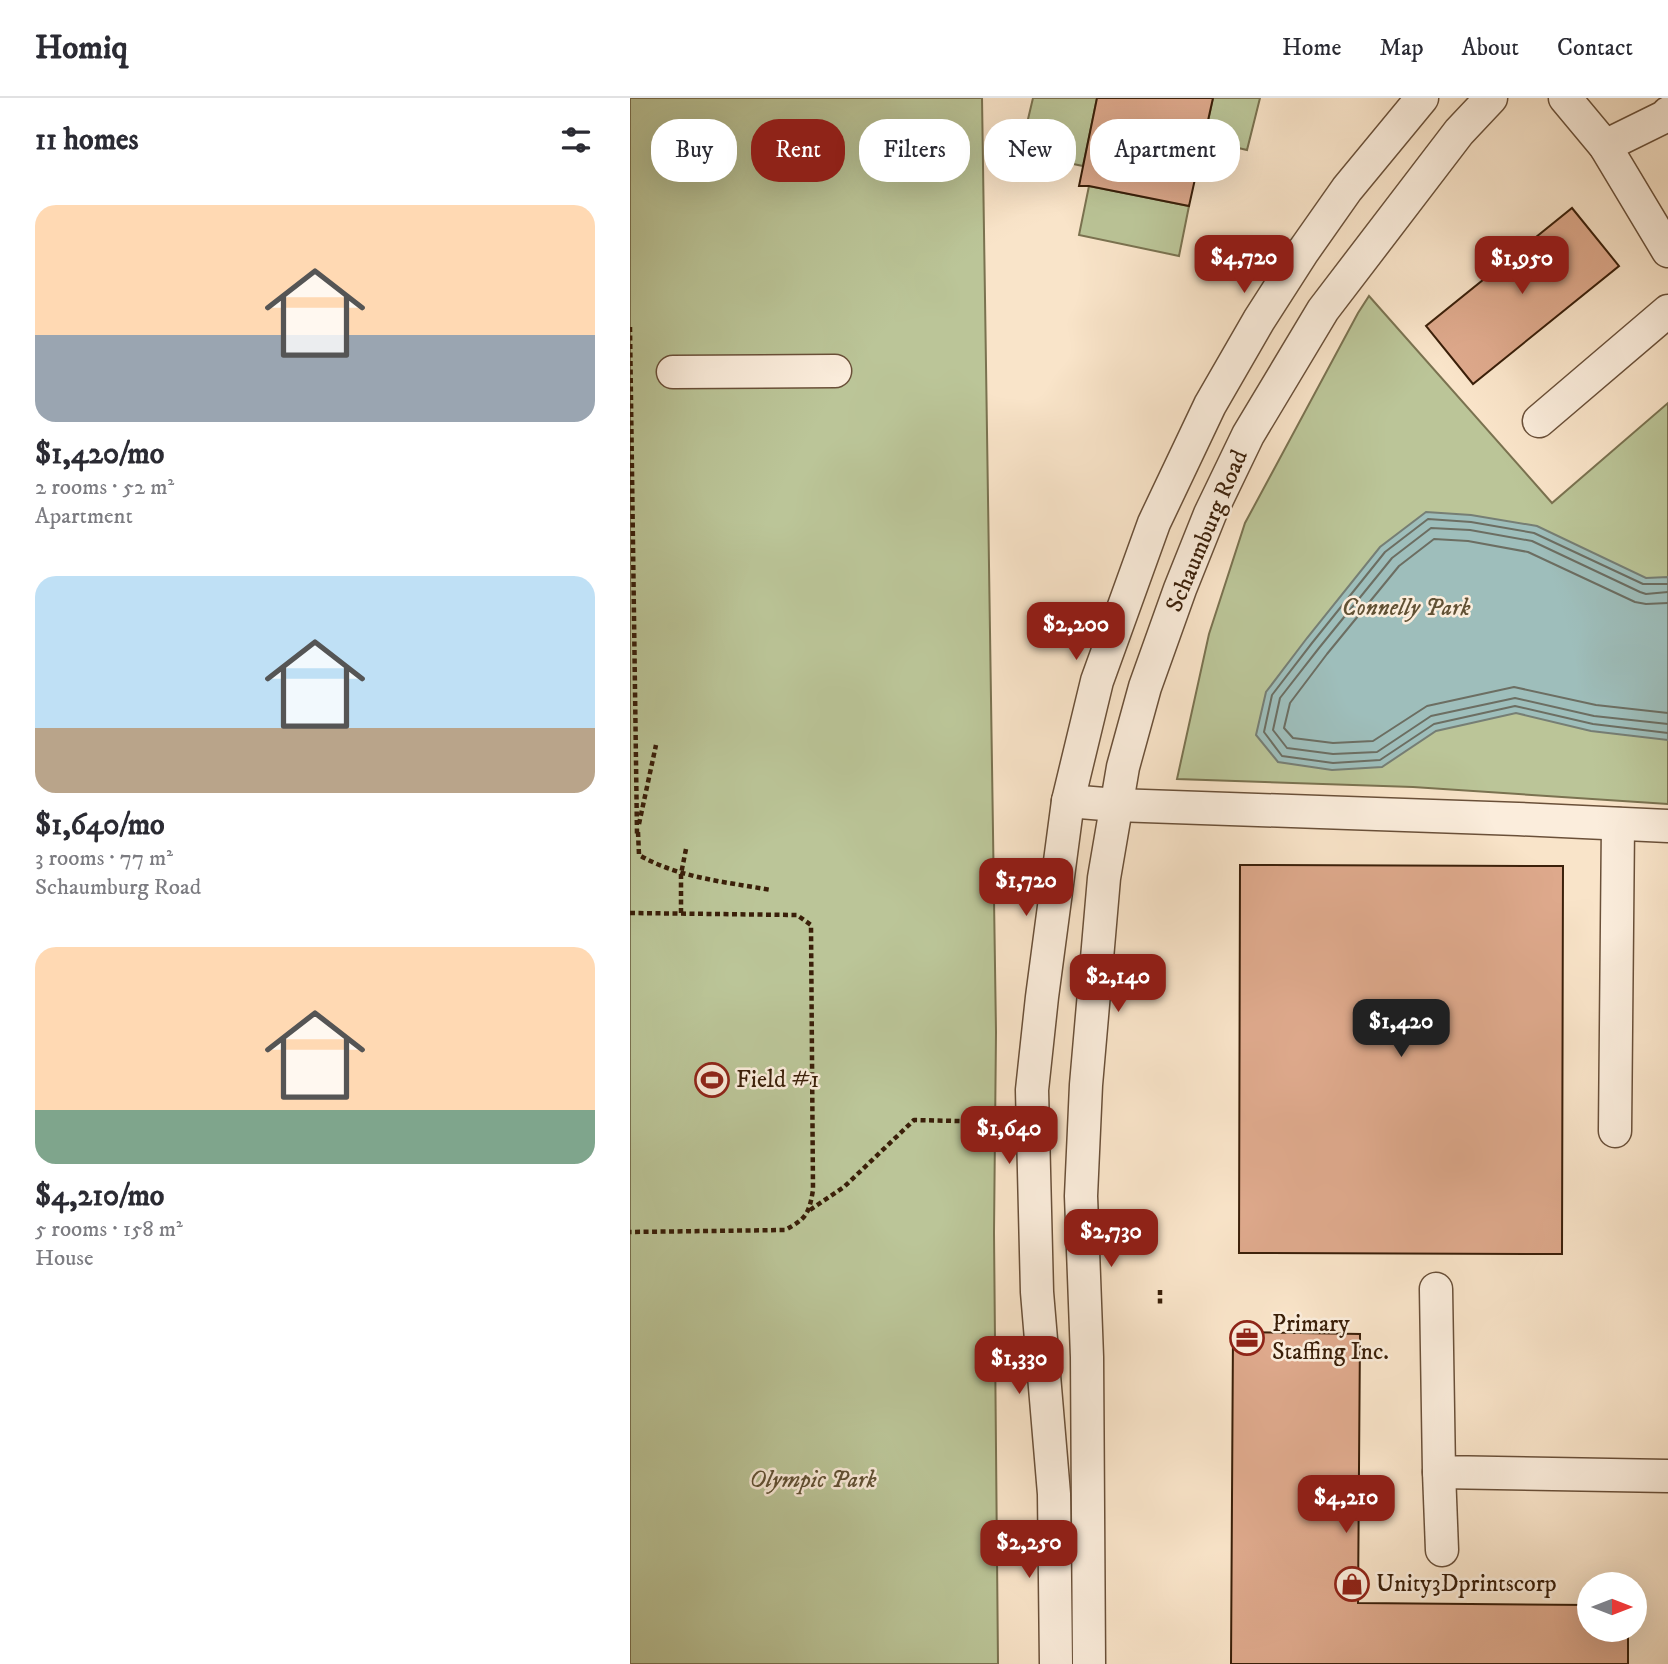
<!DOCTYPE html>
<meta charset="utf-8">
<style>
body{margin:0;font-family:"IM FELL DW Pica",serif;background:#f7f7f7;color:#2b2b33;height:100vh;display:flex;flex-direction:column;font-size:26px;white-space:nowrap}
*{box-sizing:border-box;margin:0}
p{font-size:23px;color:#7c7c81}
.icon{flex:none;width:38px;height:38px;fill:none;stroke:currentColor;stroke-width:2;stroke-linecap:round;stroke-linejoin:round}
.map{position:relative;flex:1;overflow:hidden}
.drawer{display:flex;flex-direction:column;background:#fff;width:630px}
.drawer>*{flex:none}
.banner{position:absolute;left:21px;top:21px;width:665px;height:63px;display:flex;gap:14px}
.needle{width:46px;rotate:90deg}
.buttons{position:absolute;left:947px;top:1474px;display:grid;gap:14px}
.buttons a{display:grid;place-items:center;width:70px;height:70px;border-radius:50%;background:#fff;box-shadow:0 7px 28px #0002;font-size:35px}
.price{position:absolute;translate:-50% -60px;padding:0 16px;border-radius:14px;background:#8f2418;color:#fff;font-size:23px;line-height:46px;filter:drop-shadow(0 2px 4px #0008)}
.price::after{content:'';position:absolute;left:50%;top:42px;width:21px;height:16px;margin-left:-10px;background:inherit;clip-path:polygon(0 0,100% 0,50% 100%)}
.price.current{background:#222;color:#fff}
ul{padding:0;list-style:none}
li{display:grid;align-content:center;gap:14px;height:371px;padding:0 35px}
li span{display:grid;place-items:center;height:217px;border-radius:21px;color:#555}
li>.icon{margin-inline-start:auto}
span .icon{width:126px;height:126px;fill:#fffc;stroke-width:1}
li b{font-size:30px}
h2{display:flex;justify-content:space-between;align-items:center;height:84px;padding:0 35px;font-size:30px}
.chip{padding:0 24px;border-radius:28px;background:#fff;box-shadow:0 7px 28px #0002;font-size:24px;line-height:63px}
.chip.current{background:#8f2418;color:#fff}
header{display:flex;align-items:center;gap:42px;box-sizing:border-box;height:98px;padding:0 35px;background:#fff;border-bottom:2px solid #e1e1e2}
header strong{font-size:33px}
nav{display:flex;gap:38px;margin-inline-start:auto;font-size:24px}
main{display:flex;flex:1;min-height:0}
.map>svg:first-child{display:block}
</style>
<header>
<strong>Homiq</strong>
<nav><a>Home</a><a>Map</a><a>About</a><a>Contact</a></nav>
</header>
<main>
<section class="drawer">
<h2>11 homes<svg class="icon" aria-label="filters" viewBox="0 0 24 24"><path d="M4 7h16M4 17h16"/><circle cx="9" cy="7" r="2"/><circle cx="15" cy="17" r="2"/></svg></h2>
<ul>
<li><span style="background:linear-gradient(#ffd9b3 60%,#9aa5b1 0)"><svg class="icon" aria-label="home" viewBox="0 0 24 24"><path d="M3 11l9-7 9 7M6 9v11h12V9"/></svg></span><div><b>$1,420/mo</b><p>2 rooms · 52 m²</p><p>Apartment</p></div></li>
<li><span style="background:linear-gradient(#bfe0f5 70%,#b9a48a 0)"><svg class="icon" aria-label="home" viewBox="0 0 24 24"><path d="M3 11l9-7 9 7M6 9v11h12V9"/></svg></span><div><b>$1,640/mo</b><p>3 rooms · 77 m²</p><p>Schaumburg Road</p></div></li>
<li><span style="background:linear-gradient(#ffd9b3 75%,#7fa58c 0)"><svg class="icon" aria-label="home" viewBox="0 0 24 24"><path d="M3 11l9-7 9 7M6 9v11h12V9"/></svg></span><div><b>$4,210/mo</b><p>5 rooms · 158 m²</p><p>House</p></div></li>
</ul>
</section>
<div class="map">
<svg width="1038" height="1566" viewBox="0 0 1038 1566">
<rect width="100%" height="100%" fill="#f9e4c9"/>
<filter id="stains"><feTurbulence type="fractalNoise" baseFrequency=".00286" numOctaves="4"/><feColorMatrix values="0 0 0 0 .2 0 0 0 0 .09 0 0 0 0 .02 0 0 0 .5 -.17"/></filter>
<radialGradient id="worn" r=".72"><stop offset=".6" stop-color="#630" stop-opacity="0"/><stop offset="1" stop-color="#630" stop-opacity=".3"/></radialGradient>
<g fill="#bbc598" stroke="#7a7250" stroke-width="2">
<path d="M0,0H352L366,934L364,1135L368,1566H0Z"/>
<path d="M403,0H467L453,68L390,55Z"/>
<path d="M583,0H630L617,52L574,42Z"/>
<path d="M459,88L559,108L549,158L449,137Z"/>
<path d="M739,198L922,405L1038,305V706L783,689L547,681L579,536L615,425L728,215Z"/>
</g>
<path fill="#9ebebb" stroke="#767e74" stroke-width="2" d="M796,414L841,417L907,428L1016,480L1038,479V642L961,633L886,615L806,633L752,669L702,672L648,664L626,637L636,594L677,540L750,449Z"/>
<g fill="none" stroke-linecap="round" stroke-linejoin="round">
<g stroke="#6c6e62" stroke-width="2">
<path d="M1038,486H1013L904,435L841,424L798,421L755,454L682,545L642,597L634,634L652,658L703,665L750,662L804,626L885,608L963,626L1038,635"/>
<path d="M1038,494L1016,496L1010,494L902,443L840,432L801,430L762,460L689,550L650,600L643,632L657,650L703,656L747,654L801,618L885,600L964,618L1038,626"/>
<path d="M1038,505L1016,506L1005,504L898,454L838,443L804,441L769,468L697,556L660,605L654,630L663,640L703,645L743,643L797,608L884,589L966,607L1038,615"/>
</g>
</g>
<g fill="#dea98c" stroke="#3a1f09" stroke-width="2">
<path d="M467,0H583L559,108L459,88H449Z"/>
<path d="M942,110L989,168L843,286L796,228Z"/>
<path d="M610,767L933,768L932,1156L609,1155Z"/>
<path d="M603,1234L730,1236L728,1505L959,1507V1531H998V1566H601Z"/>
</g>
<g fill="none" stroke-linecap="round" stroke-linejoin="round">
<g stroke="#6a5039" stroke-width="35">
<g id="minor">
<path d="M935,0L975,48L1038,153"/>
<path d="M975,48L1036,18L1038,15"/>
<path d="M43,274L205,273"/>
<path d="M909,323L1038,213"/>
<path d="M438,703L486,707L888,721L1038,728"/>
<path d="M985,1033L988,726"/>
<path d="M806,1191L809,1374L1038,1378"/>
<path d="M809,1374L812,1452"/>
<path d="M426,1566L424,1396L407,1194L402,992L412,899L438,703L467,583L524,425L580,307L629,222L672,155L717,91L792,0"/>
<path d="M459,1566L457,1259L451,1098L456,987L474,780L493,669L515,589L550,491L580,416L618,337L693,212L829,34L861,0"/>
</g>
</g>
<g stroke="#3a1f09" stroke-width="4.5" stroke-dasharray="5 3.5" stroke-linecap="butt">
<path d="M0,229L7,736"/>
<path d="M9,726L26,647"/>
<path d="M8,734L9,757C49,780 96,784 141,792"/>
<path d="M0,815L167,817L181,827L183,1092C179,1116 176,1121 155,1132L0,1134"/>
<path d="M51,815V776L56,751"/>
<path d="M180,1112L214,1089L284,1022L375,1024"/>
<path d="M530,1192V1208"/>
</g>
<use href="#minor" stroke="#fbeddc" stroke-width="32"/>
</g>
<defs>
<g id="stadium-ring" transform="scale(1.75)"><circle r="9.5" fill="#fbeddc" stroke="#8f2418" stroke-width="1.5"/><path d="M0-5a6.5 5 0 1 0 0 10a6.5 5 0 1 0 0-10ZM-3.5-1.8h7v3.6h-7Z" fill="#8f2418"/></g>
<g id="office-ring" transform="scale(1.75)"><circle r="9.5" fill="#fbeddc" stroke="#8f2418" stroke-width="1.5"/><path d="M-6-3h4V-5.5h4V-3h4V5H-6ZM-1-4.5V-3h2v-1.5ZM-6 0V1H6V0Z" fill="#8f2418"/></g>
<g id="shop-ring" transform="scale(1.75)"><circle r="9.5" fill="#fbeddc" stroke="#8f2418" stroke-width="1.5"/><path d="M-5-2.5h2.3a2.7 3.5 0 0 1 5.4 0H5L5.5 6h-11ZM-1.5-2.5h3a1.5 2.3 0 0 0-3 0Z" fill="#8f2418"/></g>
</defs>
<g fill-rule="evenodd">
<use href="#stadium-ring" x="82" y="982"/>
<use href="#office-ring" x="617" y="1240"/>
<use href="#shop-ring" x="722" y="1486"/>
</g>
<g text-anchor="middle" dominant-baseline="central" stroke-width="5" stroke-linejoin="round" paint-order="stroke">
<g font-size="24" fill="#3a1f09" stroke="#fbeddc">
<text transform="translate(577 433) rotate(-67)">Schaumburg Road</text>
</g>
<g font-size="24" font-style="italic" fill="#615134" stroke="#fbeddc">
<text x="776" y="510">Connelly Park</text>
<text x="183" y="1382">Olympic Park</text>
</g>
<g font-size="24" fill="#3a1f09" stroke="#fbeddc" text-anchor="start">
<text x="106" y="982">Field #1</text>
<text x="642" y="1226">Primary<tspan x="642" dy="28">Staffing Inc.</tspan></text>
<text x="746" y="1486">Unity3Dprintscorp</text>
</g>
</g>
<rect width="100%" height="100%" filter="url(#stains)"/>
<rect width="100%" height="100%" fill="url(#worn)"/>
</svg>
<div class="buttons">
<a><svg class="needle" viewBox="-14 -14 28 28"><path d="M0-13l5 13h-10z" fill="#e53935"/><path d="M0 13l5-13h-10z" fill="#7c7c81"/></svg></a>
</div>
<b class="price" style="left:614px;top:197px">$4,720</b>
<b class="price" style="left:892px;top:198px">$1,950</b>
<b class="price" style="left:446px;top:564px">$2,200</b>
<b class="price" style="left:396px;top:820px">$1,720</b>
<b class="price" style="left:488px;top:916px">$2,140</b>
<b class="price current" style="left:771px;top:961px">$1,420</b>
<b class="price" style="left:379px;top:1068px">$1,640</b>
<b class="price" style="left:481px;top:1171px">$2,730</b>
<b class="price" style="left:389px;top:1298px">$1,330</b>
<b class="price" style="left:716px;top:1437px">$4,210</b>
<b class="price" style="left:399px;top:1482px">$2,250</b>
<div class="banner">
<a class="chip">Buy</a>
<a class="chip current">Rent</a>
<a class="chip">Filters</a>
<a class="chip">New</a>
<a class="chip">Apartment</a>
</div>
</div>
</main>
